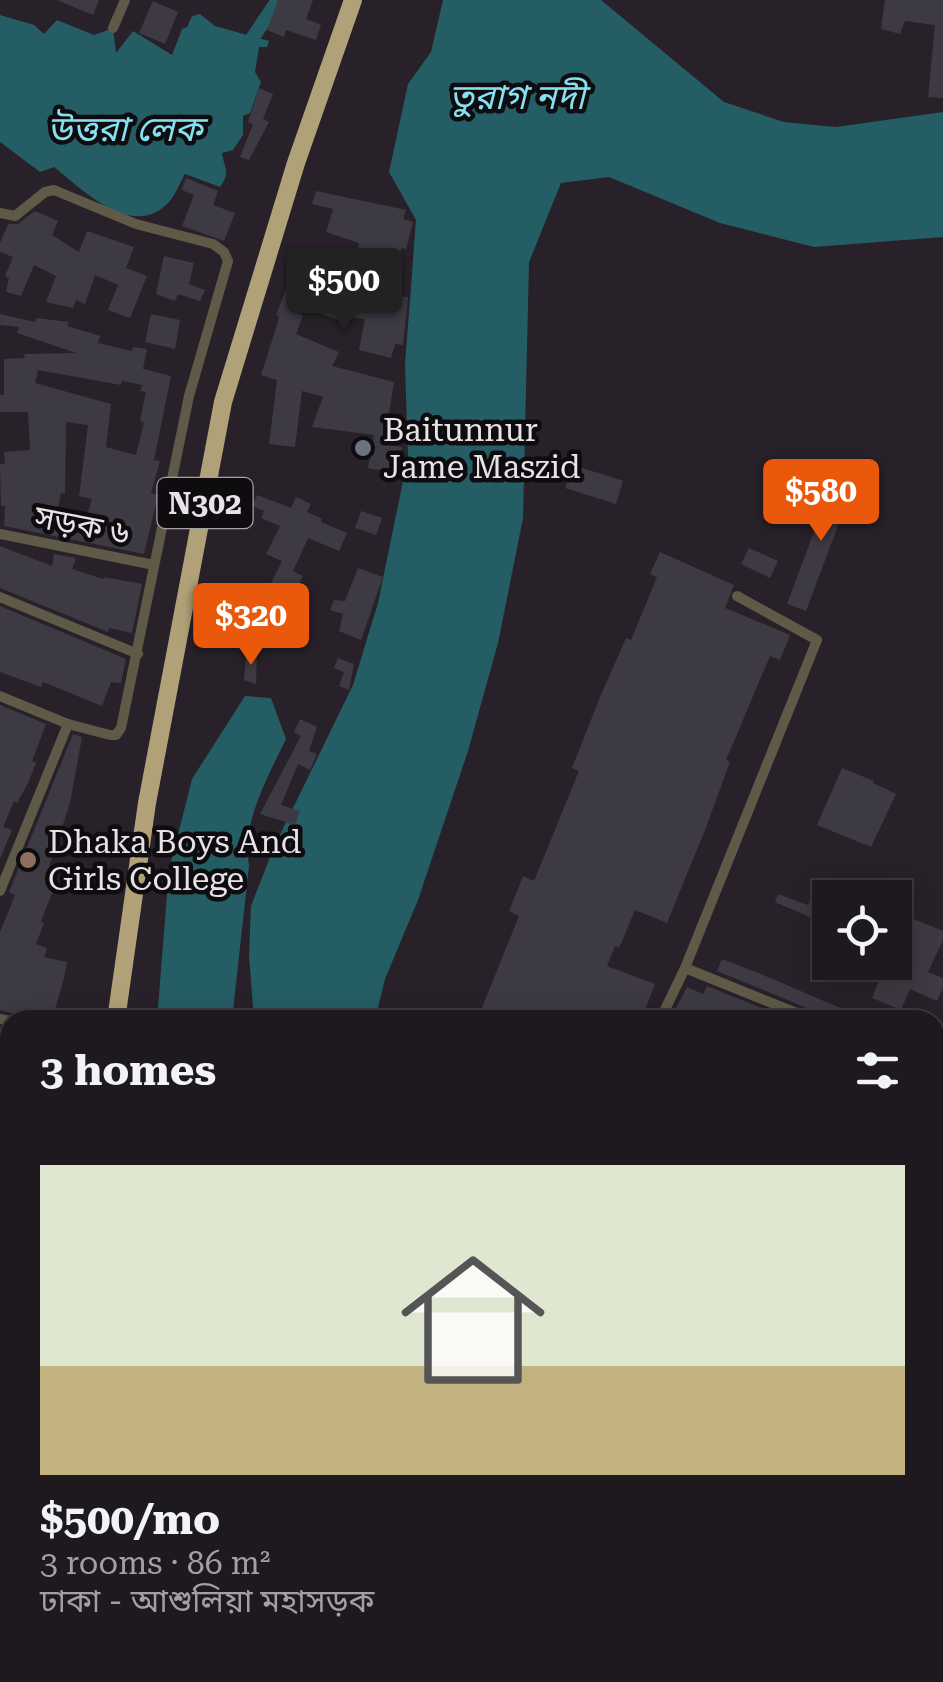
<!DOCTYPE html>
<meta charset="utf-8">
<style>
body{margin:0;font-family:"Roboto Serif","Noto Sans Bengali",serif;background:#262228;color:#f1f3f6;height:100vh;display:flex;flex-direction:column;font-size:38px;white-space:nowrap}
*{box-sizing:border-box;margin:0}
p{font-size:32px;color:#a1a0a4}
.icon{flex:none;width:55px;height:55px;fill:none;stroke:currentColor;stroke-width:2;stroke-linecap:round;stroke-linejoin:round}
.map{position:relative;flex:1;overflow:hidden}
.sheet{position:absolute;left:0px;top:1010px;width:945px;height:672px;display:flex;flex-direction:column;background:#1e191f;border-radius:30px 30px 0 0;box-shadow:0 5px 25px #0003,0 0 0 2px #3c383d}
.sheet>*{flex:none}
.controls{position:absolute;left:812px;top:880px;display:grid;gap:20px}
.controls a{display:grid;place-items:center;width:100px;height:100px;border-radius:0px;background:#1e191f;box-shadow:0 5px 25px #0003,0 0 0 2px #3c383d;font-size:50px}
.price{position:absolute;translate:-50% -85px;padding:0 22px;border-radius:10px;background:#ea580c;color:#fff;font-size:32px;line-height:65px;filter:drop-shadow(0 2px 5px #0008)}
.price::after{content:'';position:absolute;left:50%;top:60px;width:30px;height:22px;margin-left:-15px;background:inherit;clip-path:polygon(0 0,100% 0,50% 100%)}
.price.selected{background:#222;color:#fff}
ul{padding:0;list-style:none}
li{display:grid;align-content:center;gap:20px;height:530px;padding:0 40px}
li span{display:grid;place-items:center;height:310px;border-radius:0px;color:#555}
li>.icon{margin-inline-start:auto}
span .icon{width:180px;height:180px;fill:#fffc;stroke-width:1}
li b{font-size:42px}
h2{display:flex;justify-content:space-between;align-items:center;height:120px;padding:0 40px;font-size:42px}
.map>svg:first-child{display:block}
</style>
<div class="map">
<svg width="943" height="1682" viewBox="0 0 943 1682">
<rect width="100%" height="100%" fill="#282129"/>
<g fill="#255d65">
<path d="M443,0H601L724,102L784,122L836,127L943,112V237L814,247L720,223L609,177L561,183L529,262L523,518L498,643L468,751L418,900L385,979L375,1020H254L249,955L251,906L274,847L353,685L378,603L408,457L405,365L416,220L389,172L408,84L431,52Z"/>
<path d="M200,14L215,26L269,41L267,47H259L255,72L261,82L250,113L243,116V135L233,150L222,153C224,168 231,172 220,187L185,174C180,182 176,194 169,202C133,241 83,190 54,167L40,172L0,142V15L34,25L44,34L57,20L94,35L113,28L116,53L133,31L172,55L182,29L187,27L192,16Z"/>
<path d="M245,696L271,698L286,739C267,779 242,820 249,866L232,1020H157L169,870L192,779Z"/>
<path d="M142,1673H281V1682H128Z"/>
</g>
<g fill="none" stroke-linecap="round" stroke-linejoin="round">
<path stroke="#255d65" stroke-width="14" d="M245,49L278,0"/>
</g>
<g fill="#3e3a44" fill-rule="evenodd">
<path d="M57,0H99L93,15Z"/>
<path d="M278,0H313L306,19L321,25L316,40L286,30L284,37L267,30Z"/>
<path d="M885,0H943V98L928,97L935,25L905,21L900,34L881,29Z"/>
<path d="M153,1L178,12L165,44L139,33Z"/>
<path d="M259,88L273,94L263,119L269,122L249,160L240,157L253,124L248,122Z"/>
<path d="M186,178L218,191L213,205L235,213L224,241L182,226L194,195L182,190Z"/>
<path d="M316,191L406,210L403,219L413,222L406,249L401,248L398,268L389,266L383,294L408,297L403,345L395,344L391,358L359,350L365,319L343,316L342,321L321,314L328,296L361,307L362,282L344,278L337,297L302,290L297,291L290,311L303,315L296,334L339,352L332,366L394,382L384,444L402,447L397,473L368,468L374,435L312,427L323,397L302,391L295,447L269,444L277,380L261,375L277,325L279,316L276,315L293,271L303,274L301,279L323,284L330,265L338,268L342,259L355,264L359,243L326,232L333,209L312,204Z"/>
<path d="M35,211L58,221L52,235L79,252L87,231L134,247L126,268L147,276L130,318L108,310L118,285L95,275L85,304L76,300L73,308L46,302L56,276L34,265L21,296L6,292L9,278L5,276L13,257L0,252V243L8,224H18Z"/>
<path d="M164,256L194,263L189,284L205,290L200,301L178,294L175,301L156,294Z"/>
<path d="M0,314L35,322L36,318L69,322L67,326L100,336L98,343L132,351L133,347L147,349L143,369L171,376L154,460L160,461L151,493L158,495L144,554L4,526L5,506H1L0,464H5L4,452L30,450L28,412H0V395H4V359L25,358L24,354L76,353L17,333L19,327L0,325ZM38,370L121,385L122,381L142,385L140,391L146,392L140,421L144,422L136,455L106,447L111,404L35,383ZM66,422L88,425L79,496L92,499L86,519L76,517L75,523H66V515L57,513L61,493L65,494Z"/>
<path d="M151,314L180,320L175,349L145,342Z"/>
<path d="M573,465L623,481L616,504L565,488Z"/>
<path d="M835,476L854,483L806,611L787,604Z"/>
<path d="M257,495L291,508L296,497L311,504L307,512L322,519L321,522L347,533L339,551L308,538L293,571L303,576L290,602L267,591L282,561L266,554L280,526L261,518L264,511L252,506Z"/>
<path d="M361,511L382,518L376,535L355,528Z"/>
<path d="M0,546L52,566L54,554L76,558L72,569L103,579L104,577L142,584L132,633L109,628L108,632L0,588Z"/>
<path d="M749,548L778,561L770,578L741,564Z"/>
<path d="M660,552L734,585L725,608L790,635L780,660L770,656L726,760L730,762L705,830L667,923L635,910L619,948L615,946L607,966L655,984L641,1020H477L519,916L509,911L523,876L534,881L579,771L572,768L600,697L626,638L631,640L657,577L650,574Z"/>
<path d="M358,568L383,577L361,640L339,631L343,614L330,610L334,600L345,601Z"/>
<path d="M0,606L126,659L121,683L111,682L102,706L43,682L41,687L0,672Z"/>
<path d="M246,654H257L256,684L244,680Z"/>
<path d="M338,658L354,664L349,690L339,686L344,672L334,668Z"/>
<path d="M0,705L46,724L32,761L36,763L28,783L17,803L14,801L3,827L12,830L0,859Z"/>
<path d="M300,719L317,727L309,751L317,754L310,770L298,764L281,805L300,811L295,825L260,814L301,736L294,732Z"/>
<path d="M73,734L82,737L70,803L45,879L56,884L41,921L44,923L36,944L47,948L44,957L67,962L64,978L52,1020H19L15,1014L0,1010V932L15,895L9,892Z"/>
<path d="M842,768L874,781L873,783L896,794L871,847L817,825Z"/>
<path d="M778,894L808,905L811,899L821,903L814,919L775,902Z"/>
<path d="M902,914L943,931V940L928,972L943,978V988L937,1001L910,989L901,1010L872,998L887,962H895V930Z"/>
<path d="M722,959L761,974L868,1020H823L817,1012L717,971Z"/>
<path d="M707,986L791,1020H670L687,987L703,994Z"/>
<path d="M0,1028L10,1030V1091L0,1089Z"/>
<path d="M10,1181V1284L0,1281V1205Z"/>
<path d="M7,1615L10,1616V1682H0V1632Z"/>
</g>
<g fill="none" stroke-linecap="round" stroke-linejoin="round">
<path stroke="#7f7a80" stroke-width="2.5" stroke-dasharray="8 8" stroke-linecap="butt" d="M291,1682L292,1672"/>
<g stroke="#5f5948" stroke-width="10">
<path d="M113,28L125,0"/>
<path d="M0,213L15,216L45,192L54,190L136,224L213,244L224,252L228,261L189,396L121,728L116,735H110L68,724L0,696"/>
<path d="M0,534L154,565"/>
<path d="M737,596L817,640L685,968L814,1020"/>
<path d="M0,597L138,654"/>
<path d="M0,891L68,724"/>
<path d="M0,1019L10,1021"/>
<path d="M660,1020L685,968"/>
<path d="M935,1067L943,1070"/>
<path d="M0,1099L10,1100"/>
<path d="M0,1296L10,1293"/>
<path d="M935,1334L943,1310"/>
<path d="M0,1603L10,1607"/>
<path d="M325,1682L327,1672"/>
<path d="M400,1682L403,1672"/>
<path d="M469,1682V1672"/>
</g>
<g stroke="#b1a178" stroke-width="18">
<path d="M116,1020L147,803L223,402L296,163L353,0"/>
<path d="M0,1382L10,1370"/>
<path d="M0,1415L10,1402"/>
<path d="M10,1441L4,1465L10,1463"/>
<path d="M0,1500L10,1502"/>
<path d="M0,1552L10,1555"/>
<path d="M687,1672L720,1682"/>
<path d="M765,1672L795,1682"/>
<path d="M878,1672L911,1682"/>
</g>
</g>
<circle fill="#6b7280" stroke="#0f0c10" stroke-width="4" cx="363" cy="448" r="10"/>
<circle fill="#8d6e63" stroke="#0f0c10" stroke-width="4" cx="28" cy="860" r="10"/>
<g text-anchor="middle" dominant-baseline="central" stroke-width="9" stroke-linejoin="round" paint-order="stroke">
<rect fill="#0f0c10" stroke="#a6a2a6" stroke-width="2.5" x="157.5" y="478" width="95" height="50" rx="8"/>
<g font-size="30" font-weight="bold" fill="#e6e2e7">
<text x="205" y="503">N302</text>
</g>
<g font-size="32" fill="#e6e2e7" stroke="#0f0c10" text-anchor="start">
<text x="383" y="430">Baitunnur<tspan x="383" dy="37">Jame Maszid</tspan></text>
<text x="48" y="842">Dhaka Boys And<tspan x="48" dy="37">Girls College</tspan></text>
</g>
<g font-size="32" fill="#e6e2e7" stroke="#0f0c10">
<text transform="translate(82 525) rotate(11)">সড়ক ৬</text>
</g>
<g font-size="35" font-style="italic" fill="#85e1ef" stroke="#0f0c10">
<text x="517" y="97">তুরাগ নদী</text>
<text x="125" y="129">উত্তরা লেক</text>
</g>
</g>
</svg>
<div class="controls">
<a><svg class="icon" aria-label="locate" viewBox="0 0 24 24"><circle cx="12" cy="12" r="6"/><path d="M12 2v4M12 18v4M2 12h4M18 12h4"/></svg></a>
</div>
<b class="price selected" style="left:344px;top:333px">$500</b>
<b class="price" style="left:821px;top:544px">$580</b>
<b class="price" style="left:251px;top:668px">$320</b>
<section class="sheet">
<h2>3 homes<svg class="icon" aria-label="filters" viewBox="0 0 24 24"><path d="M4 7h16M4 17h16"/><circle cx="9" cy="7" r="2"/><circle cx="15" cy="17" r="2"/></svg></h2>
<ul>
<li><span style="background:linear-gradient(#dfe7d0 65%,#c2b280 0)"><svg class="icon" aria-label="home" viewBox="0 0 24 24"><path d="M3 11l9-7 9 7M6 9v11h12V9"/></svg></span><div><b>$500/mo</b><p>3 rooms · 86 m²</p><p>ঢাকা - আশুলিয়া মহাসড়ক</p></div></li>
</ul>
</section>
</div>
